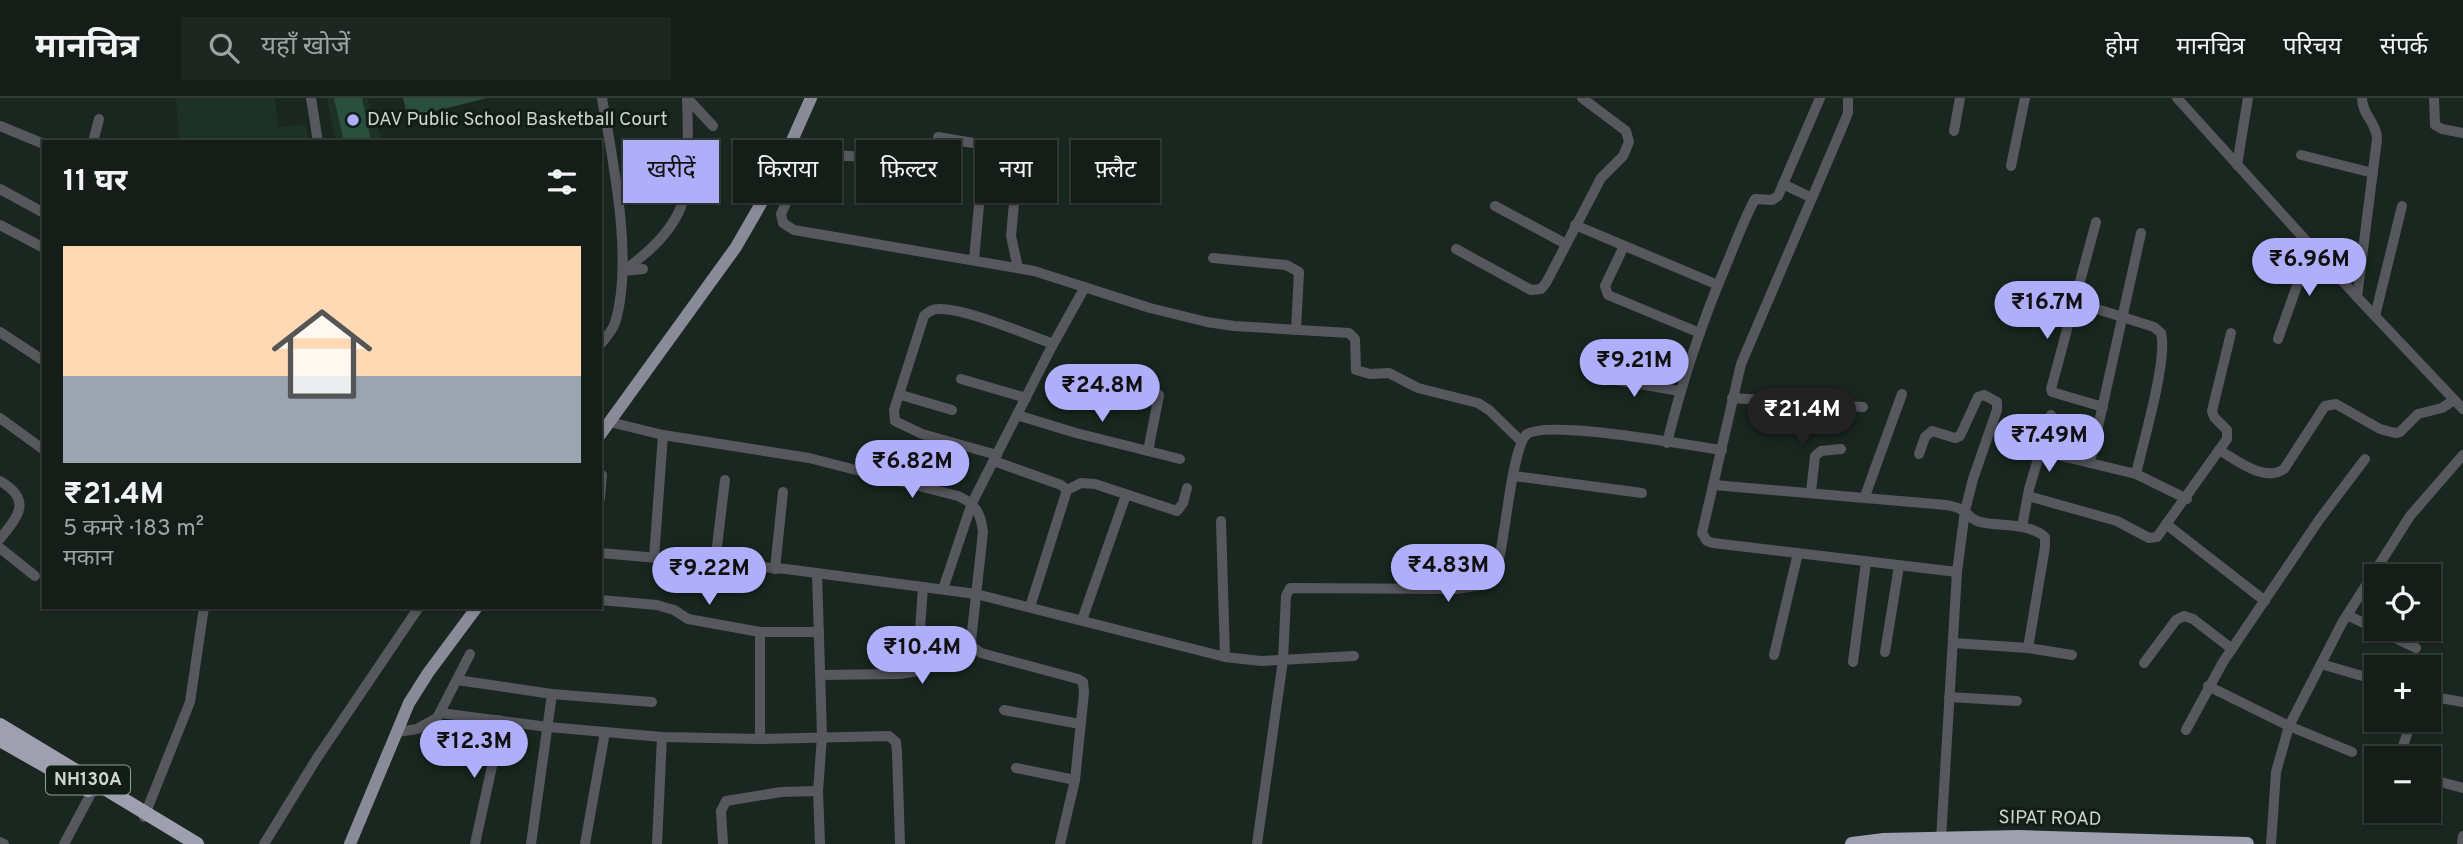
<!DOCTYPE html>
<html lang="hi">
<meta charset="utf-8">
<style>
body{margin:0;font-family:Overpass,"Noto Sans Devanagari",sans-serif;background:#1d2621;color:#f1f3f6;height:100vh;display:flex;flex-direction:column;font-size:26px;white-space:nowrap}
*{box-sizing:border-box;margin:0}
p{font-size:23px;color:#9da2a2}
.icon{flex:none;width:38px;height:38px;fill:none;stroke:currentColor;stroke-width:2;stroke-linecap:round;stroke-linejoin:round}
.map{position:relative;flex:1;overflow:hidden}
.details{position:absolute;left:42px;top:42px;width:560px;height:469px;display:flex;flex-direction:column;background:#141d18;border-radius:0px;box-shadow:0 2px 5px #0004,0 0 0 2px #333b37}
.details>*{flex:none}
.guide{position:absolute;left:623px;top:42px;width:665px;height:63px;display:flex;gap:14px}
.tools{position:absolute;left:2364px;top:466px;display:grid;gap:14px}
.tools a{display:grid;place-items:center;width:77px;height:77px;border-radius:0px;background:#141d18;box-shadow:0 2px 5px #0004,0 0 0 2px #333b37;font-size:35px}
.price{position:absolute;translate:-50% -60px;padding:0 16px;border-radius:24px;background:#aeaefb;color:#111;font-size:23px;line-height:46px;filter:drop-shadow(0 2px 4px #0008)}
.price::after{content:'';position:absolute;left:50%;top:42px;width:21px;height:16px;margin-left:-10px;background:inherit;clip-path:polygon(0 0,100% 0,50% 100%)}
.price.on{background:#222;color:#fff}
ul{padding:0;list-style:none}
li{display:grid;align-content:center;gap:14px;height:371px;padding:0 21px}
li+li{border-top:2px solid #333b37}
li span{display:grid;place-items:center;height:217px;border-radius:0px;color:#555}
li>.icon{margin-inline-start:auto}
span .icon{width:126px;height:126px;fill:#fffc;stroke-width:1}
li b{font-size:30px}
h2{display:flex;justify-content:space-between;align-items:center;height:84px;padding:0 21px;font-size:30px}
.pill{padding:0 24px;border-radius:0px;background:#141d18;box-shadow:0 2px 5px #0004,0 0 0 2px #333b37;font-size:24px;line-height:63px}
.pill.on{background:#aeaefb;color:#111}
header{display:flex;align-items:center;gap:42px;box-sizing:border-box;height:98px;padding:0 35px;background:#141d18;border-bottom:2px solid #333b37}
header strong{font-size:33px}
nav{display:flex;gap:38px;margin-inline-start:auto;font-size:24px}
.search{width:490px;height:63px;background:#1d2621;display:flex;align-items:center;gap:18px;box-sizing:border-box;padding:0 24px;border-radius:0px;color:#9da2a2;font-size:26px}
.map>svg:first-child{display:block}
</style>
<header>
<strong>मानचित्र</strong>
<div class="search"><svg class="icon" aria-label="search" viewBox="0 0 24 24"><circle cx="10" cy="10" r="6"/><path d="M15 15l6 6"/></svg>यहाँ खोजें</div>
<nav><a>होम</a><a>मानचित्र</a><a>परिचय</a><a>संपर्क</a></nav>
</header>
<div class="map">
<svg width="2463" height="746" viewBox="0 0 2463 746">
<rect width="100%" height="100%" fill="#1a2720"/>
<g fill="#1e3126">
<path d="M176,0H275L278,29L306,26L308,44H179Z"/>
<path d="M327,0H367L383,44H336Z"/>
</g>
<g fill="#29503c">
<path d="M334,0H362L371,43L344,44Z"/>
<path d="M403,0H487L408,20Z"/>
</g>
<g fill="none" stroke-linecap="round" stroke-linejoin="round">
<g stroke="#57585e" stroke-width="10">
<path d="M311,0L318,44"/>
<path d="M1848,0V15L1844,25L1741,266L1702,435L1707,443L1713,445L1957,474"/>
<path d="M2177,0L2357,199L2463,311"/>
<path d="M2434,0L2435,27L2442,31L2463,35"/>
<path d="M688,1L713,28"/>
<path d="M0,28L44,46"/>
<path d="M1954,33L1960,0"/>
<path d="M938,39L979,46L984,52L974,162"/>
<path d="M93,44L99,21"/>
<path d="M790,47C831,62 877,58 919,60"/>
<path d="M809,54L781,116L783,125L794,132L1034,173L1150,210L1207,224L1234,228L1349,235L1355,241L1356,272L1370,276L1389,275L1418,290L1478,305L1489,312L1521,343"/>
<path d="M2301,57L2373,75"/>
<path d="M1018,62L1011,138L1018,170"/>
<path d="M2237,67L2248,0"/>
<path d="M2011,68L2025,0"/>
<path d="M1783,86L1812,100"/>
<path d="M0,91L44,115"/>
<path d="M1495,108L1566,146"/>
<path d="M2096,124L2051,291L2052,294L2103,309"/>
<path d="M0,127L44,150"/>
<path d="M1575,127L1718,187"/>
<path d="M1624,148L1605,188L1608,197L1700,235"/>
<path d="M1456,151L1531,192L1541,191L1546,185L1601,80L1623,58L1629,44L1626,33L1582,0"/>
<path d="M1213,160L1286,167L1299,174L1296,232"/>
<path d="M623,173C646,157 670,136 681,109C690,86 688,26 687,0"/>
<path d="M624,173L643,171"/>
<path d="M2357,199L2377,41C2377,25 2362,17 2362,0"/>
<path d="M2075,204L2154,229L2161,235C2168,262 2143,344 2136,376"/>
<path d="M2375,218L2402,108"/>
<path d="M0,234L44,263"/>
<path d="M2278,241L2311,148"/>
<path d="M600,247C605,241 612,233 615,225C634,163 613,64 602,0"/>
<path d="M1593,278L1680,293"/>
<path d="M961,281L1026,300"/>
<path d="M901,297L952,312"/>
<path d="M1732,300L1863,309"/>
<path d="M1017,317L1076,335L1180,361"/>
<path d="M0,320L44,352"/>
<path d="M610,324L663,337L809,360L958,398C976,406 981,416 983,434L971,543L973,549L981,555L1078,581L1083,584L1084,595L1075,682L1060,746"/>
<path d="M1667,345C1682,283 1702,224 1727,165C1736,144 1744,121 1755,101L1772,102L1778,98L1820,0"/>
<path d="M2219,352C2237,362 2264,385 2284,371L2325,308L2336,306L2380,331L2395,335L2400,334L2418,316L2442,310L2454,302"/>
<path d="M1148,353L1159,297"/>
<path d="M1919,356L1925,339L1932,333L1955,340L1960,338L1978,299L1984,297L1997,304V312L1973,381L1965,413L1957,474L1941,741"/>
<path d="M997,357L922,336L895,323L894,312L924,218C928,214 932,211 938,211C965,210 1026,236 1053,246"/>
<path d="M2061,358L2136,376L2187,401"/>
<path d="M994,363L1061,387L1067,392L1030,509"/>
<path d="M2090,365L2141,135"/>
<path d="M1514,378L1642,395"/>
<path d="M0,383C33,402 18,418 0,441"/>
<path d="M1714,387L1946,407C1951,408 1958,409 1962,412C1969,416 1971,422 1980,424C2001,429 2027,424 2045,439V449L2028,550"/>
<path d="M1067,392L1081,385L1095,386L1177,413L1183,405L1187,390"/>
<path d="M1811,394L1815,358L1821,353L1841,351"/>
<path d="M1865,398L1902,296"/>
<path d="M2028,398L2117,423L2149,440L2157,439L2227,341V332L2214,319L2212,313L2231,235"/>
<path d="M600,400L602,377"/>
<path d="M1221,423L1225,559"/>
<path d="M2166,426L2265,503"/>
<path d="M2022,429L2029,391L2051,317"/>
<path d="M0,450L35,478"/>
<path d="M600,455L786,471L976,496L1225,559L1261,563L1354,558"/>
<path d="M654,460L663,337"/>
<path d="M715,465L725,382"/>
<path d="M775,471L783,394"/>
<path d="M817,475L822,638L818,693L820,746"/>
<path d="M943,491L972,405L1051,250L1085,189"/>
<path d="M600,502L657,507L674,512L688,521L760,534H819"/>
<path d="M2347,517L2416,550"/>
<path d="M1082,522L1126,397"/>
<path d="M1953,545L2028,550L2072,557"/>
<path d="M1885,554L1899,468"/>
<path d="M1774,557L1798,455"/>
<path d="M1853,564L1866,464"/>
<path d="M2144,565L2176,522L2184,518L2193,521L2232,551"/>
<path d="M2321,566L2376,582"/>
<path d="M820,577L900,576L917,573L923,489"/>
<path d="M457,582L552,596L652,604"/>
<path d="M2208,588L2289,628L2352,654"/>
<path d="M2429,598L2463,604"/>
<path d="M1949,599L2017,603"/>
<path d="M1004,612L1080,626"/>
<path d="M440,615L548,629L662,639L760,641L889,638L896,644L897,654L900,746"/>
<path d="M2186,632L2223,564L2319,422L2365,361"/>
<path d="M397,634L417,631L437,620L470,556"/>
<path d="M760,641V534"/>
<path d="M2399,660L2412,621"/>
<path d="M1016,670L1075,682"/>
<path d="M2429,681L2463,690"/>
<path d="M144,719L190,604L204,509"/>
<path d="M0,744L4,746"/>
<path d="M64,746L95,688"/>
<path d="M264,746L317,660L419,509"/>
<path d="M475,746L494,659L498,622"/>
<path d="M531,746L552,596"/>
<path d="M585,746L605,634"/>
<path d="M657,746L662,639"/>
<path d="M723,746L721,713L726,703L781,694L818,693"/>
<path d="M1257,746L1283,562L1286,498L1290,490L1456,491L1487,486C1500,474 1502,443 1505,426C1508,408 1515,348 1526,337C1544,320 1691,348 1722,352"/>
<path d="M2271,746L2276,674L2289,628L2342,525L2410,418L2463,357"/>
<path d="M2462,746L2463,738"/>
</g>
<g stroke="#8a8b98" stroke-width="12">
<path d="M600,337L736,149L774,83L811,0"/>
<path d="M350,746L409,605L428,575L477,509"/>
</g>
<g stroke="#9fa0af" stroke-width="14">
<path d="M0,627L197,746"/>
<path d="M0,642L88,692"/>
<path d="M1852,746L1884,742L2019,739L2247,746"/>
</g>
</g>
<circle fill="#aeaefb" stroke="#111d16" stroke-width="2.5" cx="353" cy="22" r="7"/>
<g text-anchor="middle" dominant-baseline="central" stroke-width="6" stroke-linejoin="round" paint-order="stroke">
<rect fill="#111d16" stroke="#959e99" stroke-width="2" x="46" y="667.5" width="84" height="29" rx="5"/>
<g font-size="18" font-weight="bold" fill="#ced6d1">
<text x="88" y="682">NH130A</text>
</g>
<g font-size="19" fill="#ced6d1" stroke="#111d16" text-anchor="start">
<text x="367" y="22">DAV Public School Basketball Court</text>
</g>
<g font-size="19" fill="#ced6d1" stroke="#111d16">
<text transform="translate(2050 721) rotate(1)">SIPAT ROAD</text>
</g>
</g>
</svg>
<div class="tools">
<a><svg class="icon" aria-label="locate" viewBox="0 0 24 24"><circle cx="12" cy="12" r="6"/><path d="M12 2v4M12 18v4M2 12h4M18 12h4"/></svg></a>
<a>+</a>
<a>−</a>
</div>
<b class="price" style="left:2309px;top:200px">₹6.96M</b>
<b class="price" style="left:2047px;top:243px">₹16.7M</b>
<b class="price" style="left:1634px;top:301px">₹9.21M</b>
<b class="price" style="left:1102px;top:326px">₹24.8M</b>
<b class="price on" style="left:1802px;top:350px">₹21.4M</b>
<b class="price" style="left:2049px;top:376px">₹7.49M</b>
<b class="price" style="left:912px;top:402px">₹6.82M</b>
<b class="price" style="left:1448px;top:506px">₹4.83M</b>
<b class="price" style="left:709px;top:509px">₹9.22M</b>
<b class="price" style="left:922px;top:588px">₹10.4M</b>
<b class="price" style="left:474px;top:682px">₹12.3M</b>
<div class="guide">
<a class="pill on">खरीदें</a>
<a class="pill">किराया</a>
<a class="pill">फ़िल्टर</a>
<a class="pill">नया</a>
<a class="pill">फ़्लैट</a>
</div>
<section class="details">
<h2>11 घर<svg class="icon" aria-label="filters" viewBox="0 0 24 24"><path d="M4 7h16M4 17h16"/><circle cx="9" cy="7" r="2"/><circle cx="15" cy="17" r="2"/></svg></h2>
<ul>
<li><span style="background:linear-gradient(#ffd9b3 60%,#9aa5b1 0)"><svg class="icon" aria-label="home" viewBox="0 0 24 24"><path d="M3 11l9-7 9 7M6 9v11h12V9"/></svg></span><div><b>₹21.4M</b><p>5 कमरे · 183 m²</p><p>मकान</p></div></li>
</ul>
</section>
</div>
